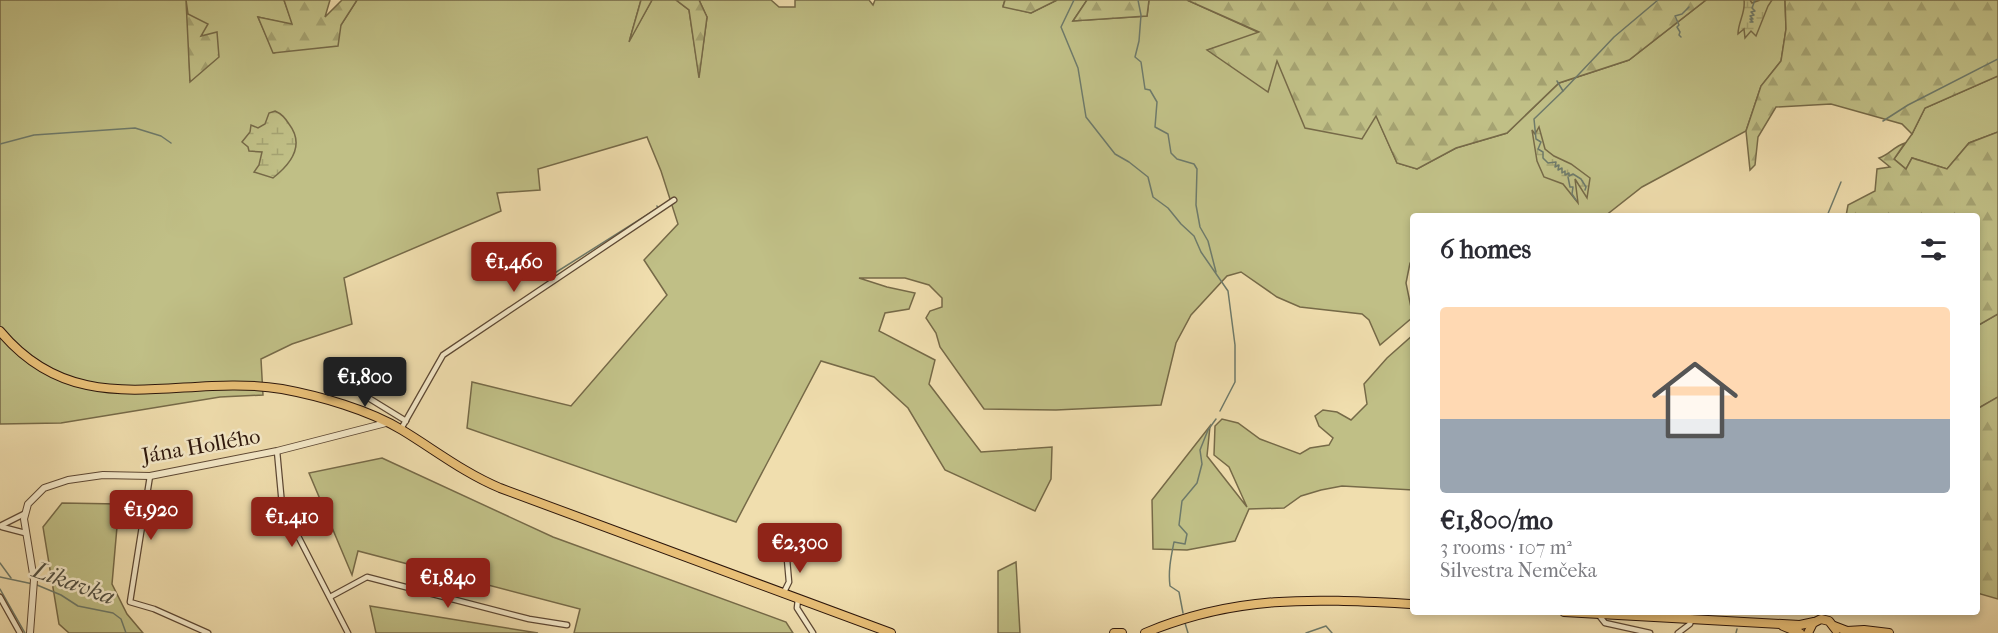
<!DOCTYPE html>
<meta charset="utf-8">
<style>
body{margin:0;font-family:"IM FELL French Canon",serif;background:#f7f7f7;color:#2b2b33;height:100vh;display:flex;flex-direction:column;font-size:22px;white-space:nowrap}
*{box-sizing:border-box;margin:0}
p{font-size:20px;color:#7c7c81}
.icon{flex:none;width:33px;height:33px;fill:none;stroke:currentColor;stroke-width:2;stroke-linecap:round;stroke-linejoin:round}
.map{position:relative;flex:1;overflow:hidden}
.drawer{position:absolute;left:1410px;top:213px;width:570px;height:402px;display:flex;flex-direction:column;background:#fff;border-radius:6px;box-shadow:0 3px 9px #0003}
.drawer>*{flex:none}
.price{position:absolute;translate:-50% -51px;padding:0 14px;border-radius:6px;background:#8f2418;color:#fff;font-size:20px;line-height:39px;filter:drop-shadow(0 2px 3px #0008)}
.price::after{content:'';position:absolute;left:50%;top:36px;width:18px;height:14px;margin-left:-9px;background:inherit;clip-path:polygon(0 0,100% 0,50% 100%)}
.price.active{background:#222;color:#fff}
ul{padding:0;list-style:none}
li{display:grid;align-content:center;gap:12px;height:318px;padding:0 30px}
li span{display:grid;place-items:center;height:186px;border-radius:6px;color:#555}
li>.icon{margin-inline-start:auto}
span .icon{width:108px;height:108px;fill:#fffc;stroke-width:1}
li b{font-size:26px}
h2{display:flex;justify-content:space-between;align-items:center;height:72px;padding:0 30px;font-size:26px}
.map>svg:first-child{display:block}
</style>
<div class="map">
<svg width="1998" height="633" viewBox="0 0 1998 633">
<defs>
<pattern id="forest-firs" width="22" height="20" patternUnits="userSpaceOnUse" patternTransform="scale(1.5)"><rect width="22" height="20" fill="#c0bf86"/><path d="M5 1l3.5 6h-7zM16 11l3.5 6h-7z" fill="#a5a372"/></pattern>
<pattern id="wetland-marsh" width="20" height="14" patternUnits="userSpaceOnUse" patternTransform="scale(1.5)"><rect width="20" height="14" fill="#c0bf86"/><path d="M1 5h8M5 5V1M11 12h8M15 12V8" fill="none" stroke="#a5a372"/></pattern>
</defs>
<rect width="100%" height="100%" fill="#f0deae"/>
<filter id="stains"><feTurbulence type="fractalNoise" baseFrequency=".00333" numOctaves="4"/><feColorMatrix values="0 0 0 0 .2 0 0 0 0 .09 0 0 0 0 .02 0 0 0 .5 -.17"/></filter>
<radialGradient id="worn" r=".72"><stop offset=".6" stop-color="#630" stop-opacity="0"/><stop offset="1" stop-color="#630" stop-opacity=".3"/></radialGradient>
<g fill="#c0bf86" stroke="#766a48" stroke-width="1.5" fill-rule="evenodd">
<path d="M0,0H284L293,25L258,17L274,53L341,25L357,0H641L630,39L652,0H676L689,10L699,75L707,17L699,0H771L779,7H795V0H869L873,5L875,0H1005L1003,6L1031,13L1057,0H1087L1073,21L1147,16L1149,0H1187L1260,33L1208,50L1268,91L1276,59L1376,115L1397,163L1417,169L1456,148L1507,133L1559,83L1629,60L1706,0H1785L1786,29L1781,61L1761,86L1746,131L1642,187L1605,216H1413V262L1410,263L1406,283L1413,317L1380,345L1369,320L1362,314L1300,307L1277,297L1241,272L1227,276L1191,315L1176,343L1161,405L1056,410L984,409L940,347L936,333L926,318L930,311L942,307V298L929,285L905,278H859L887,287L915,293L909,309L885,313L879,331L935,360L929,384L981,452L1052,447L1051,479L1035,511L945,470L908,408L874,377L821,361L736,522L467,428L472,382L571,406L667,295L644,260L678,224L661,171L647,137L538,169L540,190L497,193L501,211L344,278L352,324L292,344L261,359L263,395L220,397L61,423L0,424ZM188,14L200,37L190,81Z"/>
<path d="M1998,76V132L1969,143L1947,169L1912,158L1906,169L1894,159L1912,134L1925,108Z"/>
<path d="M1998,314V397L1977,409V326Z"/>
<path d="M1413,335V490L1342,486L1321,490L1301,496L1284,508L1249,509L1235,541L1187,550L1153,549L1152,500L1210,426L1207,456L1247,507L1229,467L1214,455L1215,426L1222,419L1238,423L1260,439L1300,454L1310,448L1329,445L1333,438L1319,426L1315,416L1323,410L1337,412L1351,420L1367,404L1364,384L1387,358Z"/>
<path d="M382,458L553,537L786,622L793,633H574L580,609L358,551L352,575L309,473Z"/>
<path d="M62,503L119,504L112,584L127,614L143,633H69L59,624L43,527Z"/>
<path d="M1016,562L1020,633H998V571Z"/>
<path d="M370,606L538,633H376Z"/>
</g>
<g fill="url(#forest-firs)" stroke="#766a48" stroke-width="1.5">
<path d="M186,0L188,14L208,24L201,36L217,32L219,57L190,82Z"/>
<path d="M284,0H330L325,17L342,0H357L341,25L338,46L273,53L258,17L292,24Z"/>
<path d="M641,0H652L629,42Z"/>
<path d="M676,0H699L707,17L699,78L689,10Z"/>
<path d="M1005,0H1057L1031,13L1003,7Z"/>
<path d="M1087,0H1149L1147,16L1073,21Z"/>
<path d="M1187,0H1706L1629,60L1559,83L1507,133L1456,148L1417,169L1397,163L1376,116L1362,139L1305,128L1277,61L1268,92L1207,50L1259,32Z"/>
<path d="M1785,0H1998V76L1925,108L1912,134L1902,124L1831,104L1776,107L1758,137L1755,165L1750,170L1746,131L1761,86L1781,61L1786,29Z"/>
<path d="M1998,132V314L1977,326V216H1846L1848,205L1875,191L1877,169L1890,167L1879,158C1889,155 1893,147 1905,143L1894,159L1906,169L1912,158L1947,169L1969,143Z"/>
<path d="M1998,397V599L1977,593V409Z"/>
</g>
<g fill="url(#wetland-marsh)" stroke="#766a48" stroke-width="1.5">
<path d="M1744,0H1750L1752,3L1760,0H1772L1768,6L1756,36L1751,31L1745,38L1744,29L1738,34C1738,22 1746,12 1744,0Z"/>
<path d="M275,111C282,114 285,118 289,124C305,145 291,164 273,178L254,172L259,165L262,152L249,151L248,147L242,142L250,132L251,125L258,128L265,124L269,113Z"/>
<path d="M1539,127L1545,149L1554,156L1571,164L1590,178L1587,198L1575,179L1578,203L1563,184L1544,177L1537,161L1532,130L1535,134Z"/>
</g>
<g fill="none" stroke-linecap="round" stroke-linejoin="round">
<g stroke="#6e7a6a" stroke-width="1.5">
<path d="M1074,0L1061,27L1078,68L1086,117L1115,154L1129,162L1148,177L1153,197L1168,208L1181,224L1194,236L1201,252L1228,291L1235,345V382L1220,411"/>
<path d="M1138,0L1141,15L1139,41L1135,57L1141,62L1145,89L1150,90L1157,102L1155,127L1168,134L1171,153L1177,159L1194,164L1197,169L1196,205L1200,227L1208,241L1216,272"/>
<path d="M1750,22H1753L1750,19H1753L1750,16L1754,15L1751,12L1755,11L1752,8L1755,0"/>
<path d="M1681,37L1679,35L1680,32L1677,27L1679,25L1675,16L1682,14L1689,7"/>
<path d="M1557,81L1563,91L1534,119L1536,139L1541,142L1538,149L1543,152V158L1548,163L1556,162L1555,167L1559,165L1558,170L1562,168V173L1565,171V175L1569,173V176L1573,174L1581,179L1586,187L1585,190"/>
<path d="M1563,91L1614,37L1658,0"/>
<path d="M1883,121L1908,105L1998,59"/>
<path d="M0,144L34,135L135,128L161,136L171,143"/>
<path d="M1568,177L1570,187H1573L1572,194L1576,200"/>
<path d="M1827,216L1841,182"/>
<path d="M550,276L658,208L657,206"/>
<path d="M0,563L11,578"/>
<path d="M0,577L33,584"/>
<path d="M37,585L61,595L78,606L113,613L121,619L126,633"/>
<path d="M0,589L25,633"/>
<path d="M1183,613L1179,592L1170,586C1168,571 1171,557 1174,542L1185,544L1187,534L1179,525L1182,501L1197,483L1202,464L1200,450L1208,430L1216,419"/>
<path d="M1185,623L1188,633"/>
<path d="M1306,633L1326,626L1332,633"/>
<path d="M1736,633L1737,629"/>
</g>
<g stroke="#5d4834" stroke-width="7">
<g id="minor">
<path d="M329,381L349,386L406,421"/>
<path d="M401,429L443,355L674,200"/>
<path d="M277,451L282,505L348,633"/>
<path d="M150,476L130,602L154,609L208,633"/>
<path d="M0,526L24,514"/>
<path d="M2,527L25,533"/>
<path d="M783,594L789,582L786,548"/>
<path d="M0,597L20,633"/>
<path d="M330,597L367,577L529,619L567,625"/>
<path d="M798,599L797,608L813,633"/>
<path d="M1598,614L1605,623L1650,633"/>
<path d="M1678,633L1690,624L1692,618"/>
</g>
</g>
<g stroke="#5d4834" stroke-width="8">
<path id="tertiary" d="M30,633L34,580L24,519L28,504L44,488L68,480L103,475L150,476L277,451L386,423"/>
</g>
<g stroke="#2c160b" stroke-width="10">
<g id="primary">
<path d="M0,331C80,427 180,372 282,389C320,396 369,410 402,430C435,450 464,473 500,488L891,633"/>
<path d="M1564,612L1800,625L1814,622"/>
<path d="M1783,626L1800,633"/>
<path d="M1834,626L1847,631L1864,630L1889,633"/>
<path d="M1114,633H1122"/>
<path d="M1145,633C1238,594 1315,599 1413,604"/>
<path d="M1808,633L1813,623L1821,619L1829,621L1836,630"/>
</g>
</g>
<use href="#minor" stroke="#f5eaca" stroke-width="4.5"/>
<use href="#tertiary" stroke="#f5eaca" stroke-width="6"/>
<use href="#primary" stroke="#e8bf77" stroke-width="8"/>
</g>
<g text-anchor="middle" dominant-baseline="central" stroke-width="5" stroke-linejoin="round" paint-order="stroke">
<g font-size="22" fill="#2c160b" stroke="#f5eaca">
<text transform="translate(201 446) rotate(-10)">Jána Hollého</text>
</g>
<g font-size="24" font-style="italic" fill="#525042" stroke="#f5eaca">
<text transform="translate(74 583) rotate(20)">Likavka</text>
</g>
</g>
<rect width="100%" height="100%" filter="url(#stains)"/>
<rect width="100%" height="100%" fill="url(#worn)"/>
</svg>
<b class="price" style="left:514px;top:293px">€1,460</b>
<b class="price active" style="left:365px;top:408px">€1,800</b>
<b class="price" style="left:151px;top:541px">€1,920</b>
<b class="price" style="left:292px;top:548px">€1,410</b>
<b class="price" style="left:800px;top:574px">€2,300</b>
<b class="price" style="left:448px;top:609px">€1,840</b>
<section class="drawer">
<h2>6 homes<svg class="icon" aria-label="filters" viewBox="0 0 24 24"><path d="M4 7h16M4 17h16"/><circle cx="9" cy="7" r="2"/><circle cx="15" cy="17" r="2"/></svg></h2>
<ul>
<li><span style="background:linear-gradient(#ffd9b3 60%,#9aa5b1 0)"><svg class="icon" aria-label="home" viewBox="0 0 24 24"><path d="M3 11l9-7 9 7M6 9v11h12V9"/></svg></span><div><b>€1,800/mo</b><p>3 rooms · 107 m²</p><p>Silvestra Nemčeka</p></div></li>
</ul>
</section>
</div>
